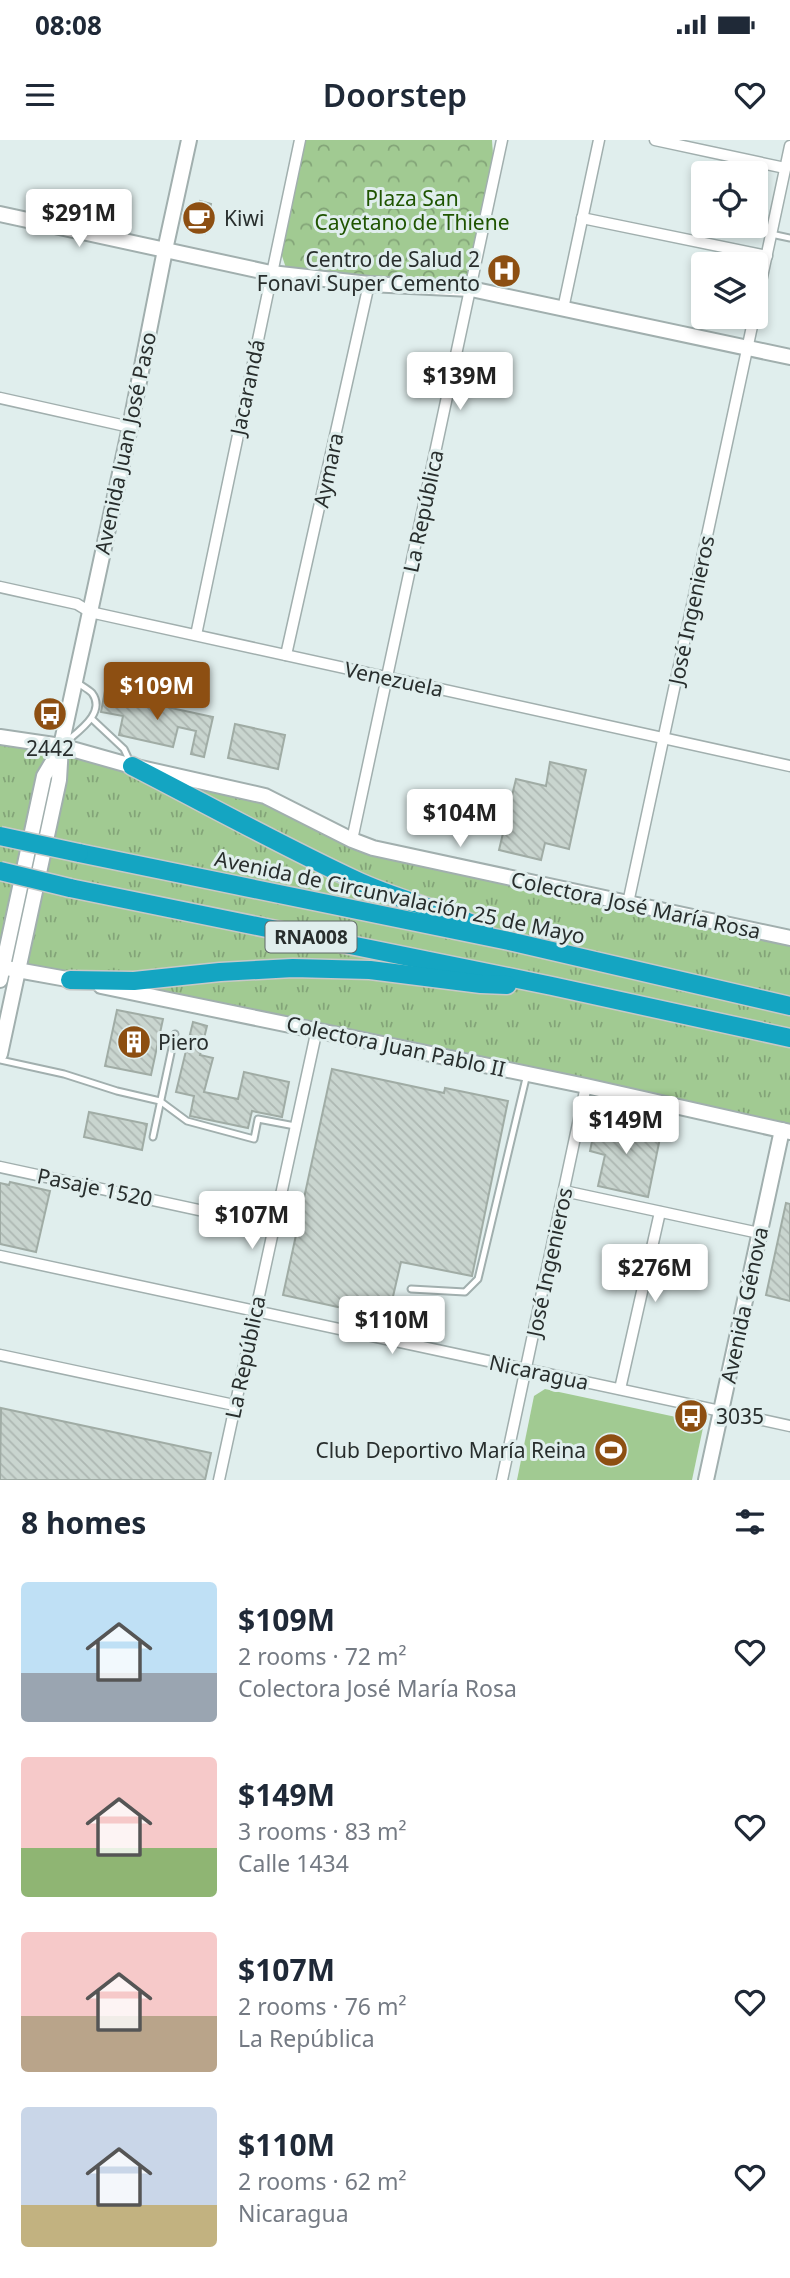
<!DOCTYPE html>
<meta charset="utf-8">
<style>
body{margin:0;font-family:"Noto Sans",sans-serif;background:#f6f6f7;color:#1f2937;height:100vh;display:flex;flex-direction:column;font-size:26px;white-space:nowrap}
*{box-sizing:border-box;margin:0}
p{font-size:23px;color:#747a83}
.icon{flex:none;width:38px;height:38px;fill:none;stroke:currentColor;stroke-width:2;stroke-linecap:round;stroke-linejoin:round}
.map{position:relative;height:1340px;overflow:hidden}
.side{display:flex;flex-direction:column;background:#fff;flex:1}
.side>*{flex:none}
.tools{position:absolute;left:691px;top:21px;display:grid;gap:14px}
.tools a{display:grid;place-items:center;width:77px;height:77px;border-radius:7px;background:#fff;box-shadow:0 4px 10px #0003;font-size:35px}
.price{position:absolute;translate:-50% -60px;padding:0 16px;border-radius:7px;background:#fff;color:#222;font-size:23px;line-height:46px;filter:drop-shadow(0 2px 4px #0008)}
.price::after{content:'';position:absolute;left:50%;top:42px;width:21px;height:16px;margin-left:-10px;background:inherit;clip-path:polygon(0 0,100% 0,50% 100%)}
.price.current{background:#8d4f12;color:#fff}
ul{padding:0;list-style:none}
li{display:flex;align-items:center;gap:21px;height:175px;padding:0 21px}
li span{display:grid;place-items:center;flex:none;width:196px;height:140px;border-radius:7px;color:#555}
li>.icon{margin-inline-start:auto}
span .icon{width:84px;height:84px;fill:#fffc;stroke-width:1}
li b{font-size:30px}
h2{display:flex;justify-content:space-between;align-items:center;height:84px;padding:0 21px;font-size:30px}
.status{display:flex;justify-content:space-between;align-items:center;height:49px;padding:0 35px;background:#fff;direction:ltr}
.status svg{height:19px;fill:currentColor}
header{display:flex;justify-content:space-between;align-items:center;height:91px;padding:0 21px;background:#fff;font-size:32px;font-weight:600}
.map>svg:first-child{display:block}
</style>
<div class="status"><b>08:08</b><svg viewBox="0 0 49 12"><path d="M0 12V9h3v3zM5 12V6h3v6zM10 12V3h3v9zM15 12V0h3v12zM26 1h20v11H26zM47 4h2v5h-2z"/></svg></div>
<header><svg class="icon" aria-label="menu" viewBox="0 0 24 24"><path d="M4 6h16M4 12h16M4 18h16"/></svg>Doorstep<svg class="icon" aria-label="heart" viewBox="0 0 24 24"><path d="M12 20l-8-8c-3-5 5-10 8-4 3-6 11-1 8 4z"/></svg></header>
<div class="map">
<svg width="790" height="1340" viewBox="0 0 790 1340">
<defs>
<pattern id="grass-tufts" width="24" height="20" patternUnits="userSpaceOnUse" patternTransform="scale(1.75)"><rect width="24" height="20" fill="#a1ca92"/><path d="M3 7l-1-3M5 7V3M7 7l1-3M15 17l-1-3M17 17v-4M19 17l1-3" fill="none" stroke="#83a478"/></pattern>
<pattern id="forest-crowns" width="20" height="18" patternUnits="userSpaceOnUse" patternTransform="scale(1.75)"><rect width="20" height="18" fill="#a1ca92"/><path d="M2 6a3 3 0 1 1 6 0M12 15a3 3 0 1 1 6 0" fill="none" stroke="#83a478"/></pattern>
<pattern id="building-back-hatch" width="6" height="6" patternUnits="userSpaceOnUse" patternTransform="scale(1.75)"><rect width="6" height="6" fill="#c9d5cf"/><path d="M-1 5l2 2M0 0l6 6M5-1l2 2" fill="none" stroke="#adb7b2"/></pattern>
</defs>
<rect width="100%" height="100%" fill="#e0eeed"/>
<path fill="url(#grass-tufts)" d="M0,597L265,656L352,700L790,798V992L0,827Z"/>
<path fill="url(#forest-crowns)" d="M304,0H492L494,30L469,137L463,144L371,138L286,128L280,110Z"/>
<path fill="#a1ca92" d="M545,1249L704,1283L692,1340H517L534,1256Z"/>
<g fill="url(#building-back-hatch)" stroke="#a0aca5" stroke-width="2">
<path d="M200,61L211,64L205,93L194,90Z"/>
<path d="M105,551L134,557V560L213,577L204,617L191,614L196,591L178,587L173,607L119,595L123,576L101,572Z"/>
<path d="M235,584L285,595L278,629L228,618Z"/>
<path d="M550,622L586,630L569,709L545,703L541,720L499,710L516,639L546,646Z"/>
<path d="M117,870L163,879L151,935L105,926Z"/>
<path d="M193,882L207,886L200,915L213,918L204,952L238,959L244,932L289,942L282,977L252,971L248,988L190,976L194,956L176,952Z"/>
<path d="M332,929L444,953L445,948L508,961L472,1136L401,1122L388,1178L283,1155Z"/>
<path d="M89,972L147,984L142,1010L84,997Z"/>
<path d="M597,978L661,993L648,1057L598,1046L605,1015L590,1011Z"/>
<path d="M10,1042L50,1051L36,1112L0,1104V1043L9,1045Z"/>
<path d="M786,1063L790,1064V1161L766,1155Z"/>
<path d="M1,1268L211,1313L205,1340H0Z"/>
</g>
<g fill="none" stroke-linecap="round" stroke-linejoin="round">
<g stroke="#a1afae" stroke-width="9">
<g id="lane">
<path d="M771,94L790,98"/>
<path d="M92,579L124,609L131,624"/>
<path d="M65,603C77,592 107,573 92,553C88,549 82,546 78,543"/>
<path d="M0,920L64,934L117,951L160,961L187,981L254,999L258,979L295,986"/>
<path d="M153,997L175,894"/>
<path d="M411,1149L465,1152L478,1139L527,934"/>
</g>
</g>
<g stroke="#a1afae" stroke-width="13">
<g id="street">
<path d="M655,0L785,28"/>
<path d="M582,78L767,116"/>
<path d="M756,165L790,6"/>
<path d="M563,169L599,0"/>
<path d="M0,258L130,287"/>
<path d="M0,447L77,464L90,472L790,626"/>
<path d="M196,495L300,0"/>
<path d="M286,515L369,144"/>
<path d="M352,700L502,0"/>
<path d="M628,763L754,177"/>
<path d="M0,1027L273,1086"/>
<path d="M564,1051L759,1093"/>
<path d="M0,1116L790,1286"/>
<path d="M0,1215L234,1265"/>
<path d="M620,1249L660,1072"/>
<path d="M219,1340L317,889"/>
<path d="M502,1340L586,946"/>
</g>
</g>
<g stroke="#a1afae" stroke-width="18">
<g id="secondary">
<path d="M0,74L271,133L369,144L471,149L790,217"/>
<path d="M0,597L61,606L132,626L265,656L352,700L373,708L790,798"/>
<path d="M0,827L78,841"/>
<path d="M0,840L44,636L59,611"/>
<path d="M101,846L586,946L790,992"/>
<path d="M0,914L59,640L61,606L130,287L165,110L189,0"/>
<path d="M706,1340L782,990"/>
</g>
</g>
<g stroke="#c7c9c8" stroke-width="21">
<g id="highway">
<path d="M132,626C206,664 280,705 355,740C397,760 442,769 484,789"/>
<path d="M79,713L509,801L790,866"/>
<path d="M70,748L552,846L790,898"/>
<path d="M70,840L134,841L220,832L293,828L370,830L481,844L507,845"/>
</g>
</g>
<use href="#lane" stroke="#fff" stroke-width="5"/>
<use href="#street" stroke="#fff" stroke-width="10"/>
<use href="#secondary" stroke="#fff" stroke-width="14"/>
<use href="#highway" stroke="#14a5c2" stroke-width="18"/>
<g stroke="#c7c9c8" stroke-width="21" stroke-linecap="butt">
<g id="highway-bridge">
<path d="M0,696L79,713"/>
<path d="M0,731L70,748"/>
</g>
</g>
<use href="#highway-bridge" stroke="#14a5c2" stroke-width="18"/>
</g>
<defs>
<g id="cafe-disc" transform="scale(1.75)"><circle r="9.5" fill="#8d4f12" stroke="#e0eeed"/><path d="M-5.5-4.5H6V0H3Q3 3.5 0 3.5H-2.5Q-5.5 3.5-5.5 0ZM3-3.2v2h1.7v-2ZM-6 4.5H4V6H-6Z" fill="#fff"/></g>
<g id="hospital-disc" transform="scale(1.75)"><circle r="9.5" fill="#8d4f12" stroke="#e0eeed"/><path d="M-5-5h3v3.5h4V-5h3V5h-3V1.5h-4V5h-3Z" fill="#fff"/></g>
<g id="bus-disc" transform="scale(1.75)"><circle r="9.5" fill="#8d4f12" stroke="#e0eeed"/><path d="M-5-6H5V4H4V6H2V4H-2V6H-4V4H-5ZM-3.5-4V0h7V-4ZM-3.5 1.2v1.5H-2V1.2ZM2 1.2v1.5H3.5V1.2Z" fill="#fff"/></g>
<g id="building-disc" transform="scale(1.75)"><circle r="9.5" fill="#8d4f12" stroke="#e0eeed"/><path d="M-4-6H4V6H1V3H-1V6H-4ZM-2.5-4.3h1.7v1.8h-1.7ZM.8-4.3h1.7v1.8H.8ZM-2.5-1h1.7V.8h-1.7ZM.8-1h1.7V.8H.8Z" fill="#fff"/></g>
<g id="stadium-disc" transform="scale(1.75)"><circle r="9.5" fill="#8d4f12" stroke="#e0eeed"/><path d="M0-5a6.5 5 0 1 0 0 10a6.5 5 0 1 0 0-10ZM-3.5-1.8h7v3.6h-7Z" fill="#fff"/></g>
</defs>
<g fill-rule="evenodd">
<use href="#cafe-disc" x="199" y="78"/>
<use href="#hospital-disc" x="504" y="131"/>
<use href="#bus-disc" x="50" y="574"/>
<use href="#building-disc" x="134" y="902"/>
<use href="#bus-disc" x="691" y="1276"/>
<use href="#stadium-disc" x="611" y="1310"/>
</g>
<g text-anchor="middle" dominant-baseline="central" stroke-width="6" stroke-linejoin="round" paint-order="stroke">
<rect fill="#e0eeed" stroke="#5f6867" stroke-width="2" x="265.5" y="781.5" width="91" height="31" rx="5"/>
<g font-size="19" font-weight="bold" fill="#282e2d">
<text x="311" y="797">RNA008</text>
</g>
<g font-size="21" fill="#1f5400" stroke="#e0eeed">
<text x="412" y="58">Plaza San<tspan x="412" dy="24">Cayetano de Thiene</tspan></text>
</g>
<g font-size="21" fill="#282e2d" stroke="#e0eeed" text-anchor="start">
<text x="224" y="78">Kiwi</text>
<text x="480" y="119" text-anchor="end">Centro de Salud 2<tspan x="480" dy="24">Fonavi Super Cemento</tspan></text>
<text x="50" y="608" text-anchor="middle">2442</text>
<text x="158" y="902">Piero</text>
<text x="716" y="1276">3035</text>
<text x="586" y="1310" text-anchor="end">Club Deportivo María Reina</text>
</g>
<g font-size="21" fill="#282e2d" stroke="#e0eeed">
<text transform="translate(247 247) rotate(-78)">Jacarandá</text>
<text transform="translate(125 303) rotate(-78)">Avenida Juan José Paso</text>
<text transform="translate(328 330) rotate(-78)">Aymara</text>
<text transform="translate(423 371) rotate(-78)">La República</text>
<text transform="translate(691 470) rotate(-78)">José Ingenieros</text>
<text transform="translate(394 539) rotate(12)">Venezuela</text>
<text transform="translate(400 757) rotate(12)">Avenida de Circunvalación 25 de Mayo</text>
<text transform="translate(636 765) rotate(12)">Colectora José María Rosa</text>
<text transform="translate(396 906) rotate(12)">Colectora Juan Pablo II</text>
<text transform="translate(95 1047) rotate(12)">Pasaje 1520</text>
<text transform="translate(549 1122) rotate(-78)">José Ingenieros</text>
<text transform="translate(744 1165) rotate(-78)">Avenida Génova</text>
<text transform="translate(245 1217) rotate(-78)">La República</text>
<text transform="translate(539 1232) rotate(12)">Nicaragua</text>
</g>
</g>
</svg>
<div class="tools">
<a><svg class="icon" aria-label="locate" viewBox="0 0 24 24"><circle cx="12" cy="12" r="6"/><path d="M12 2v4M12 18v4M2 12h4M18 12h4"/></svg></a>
<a><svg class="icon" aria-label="layers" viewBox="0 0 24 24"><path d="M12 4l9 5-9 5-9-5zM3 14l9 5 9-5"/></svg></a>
</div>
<b class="price" style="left:79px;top:109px">$291M</b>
<b class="price" style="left:460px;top:272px">$139M</b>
<b class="price current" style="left:157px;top:582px">$109M</b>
<b class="price" style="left:460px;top:709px">$104M</b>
<b class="price" style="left:626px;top:1016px">$149M</b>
<b class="price" style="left:252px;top:1111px">$107M</b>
<b class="price" style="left:655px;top:1164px">$276M</b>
<b class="price" style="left:392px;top:1216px">$110M</b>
</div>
<section class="side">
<h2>8 homes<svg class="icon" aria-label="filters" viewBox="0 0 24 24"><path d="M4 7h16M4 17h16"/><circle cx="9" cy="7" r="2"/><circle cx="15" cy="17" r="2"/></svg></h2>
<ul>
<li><span style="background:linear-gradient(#bfe0f5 65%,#9aa5b1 0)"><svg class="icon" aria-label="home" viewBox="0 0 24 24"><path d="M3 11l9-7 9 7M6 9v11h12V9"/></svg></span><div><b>$109M</b><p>2 rooms · 72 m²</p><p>Colectora José María Rosa</p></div><svg class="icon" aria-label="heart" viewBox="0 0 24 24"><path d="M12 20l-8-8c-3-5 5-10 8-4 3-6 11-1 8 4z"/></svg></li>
<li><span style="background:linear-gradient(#f6c9c9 65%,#8fb573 0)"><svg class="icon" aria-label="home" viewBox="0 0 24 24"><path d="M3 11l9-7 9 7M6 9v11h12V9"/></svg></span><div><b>$149M</b><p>3 rooms · 83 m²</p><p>Calle 1434</p></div><svg class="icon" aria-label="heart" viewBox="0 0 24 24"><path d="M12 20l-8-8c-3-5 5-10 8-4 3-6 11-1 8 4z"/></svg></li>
<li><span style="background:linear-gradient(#f6c9c9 60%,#b9a48a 0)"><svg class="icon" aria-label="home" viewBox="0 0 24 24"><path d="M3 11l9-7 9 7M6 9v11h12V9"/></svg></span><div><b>$107M</b><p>2 rooms · 76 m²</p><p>La República</p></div><svg class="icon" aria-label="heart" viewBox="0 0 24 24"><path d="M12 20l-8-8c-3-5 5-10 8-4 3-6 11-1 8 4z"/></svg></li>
<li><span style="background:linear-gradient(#c9d6e8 70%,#c2b280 0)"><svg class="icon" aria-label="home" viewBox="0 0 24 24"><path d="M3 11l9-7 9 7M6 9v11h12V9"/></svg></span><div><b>$110M</b><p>2 rooms · 62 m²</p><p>Nicaragua</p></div><svg class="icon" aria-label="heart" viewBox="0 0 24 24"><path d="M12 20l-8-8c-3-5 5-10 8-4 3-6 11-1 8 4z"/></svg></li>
</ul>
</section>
